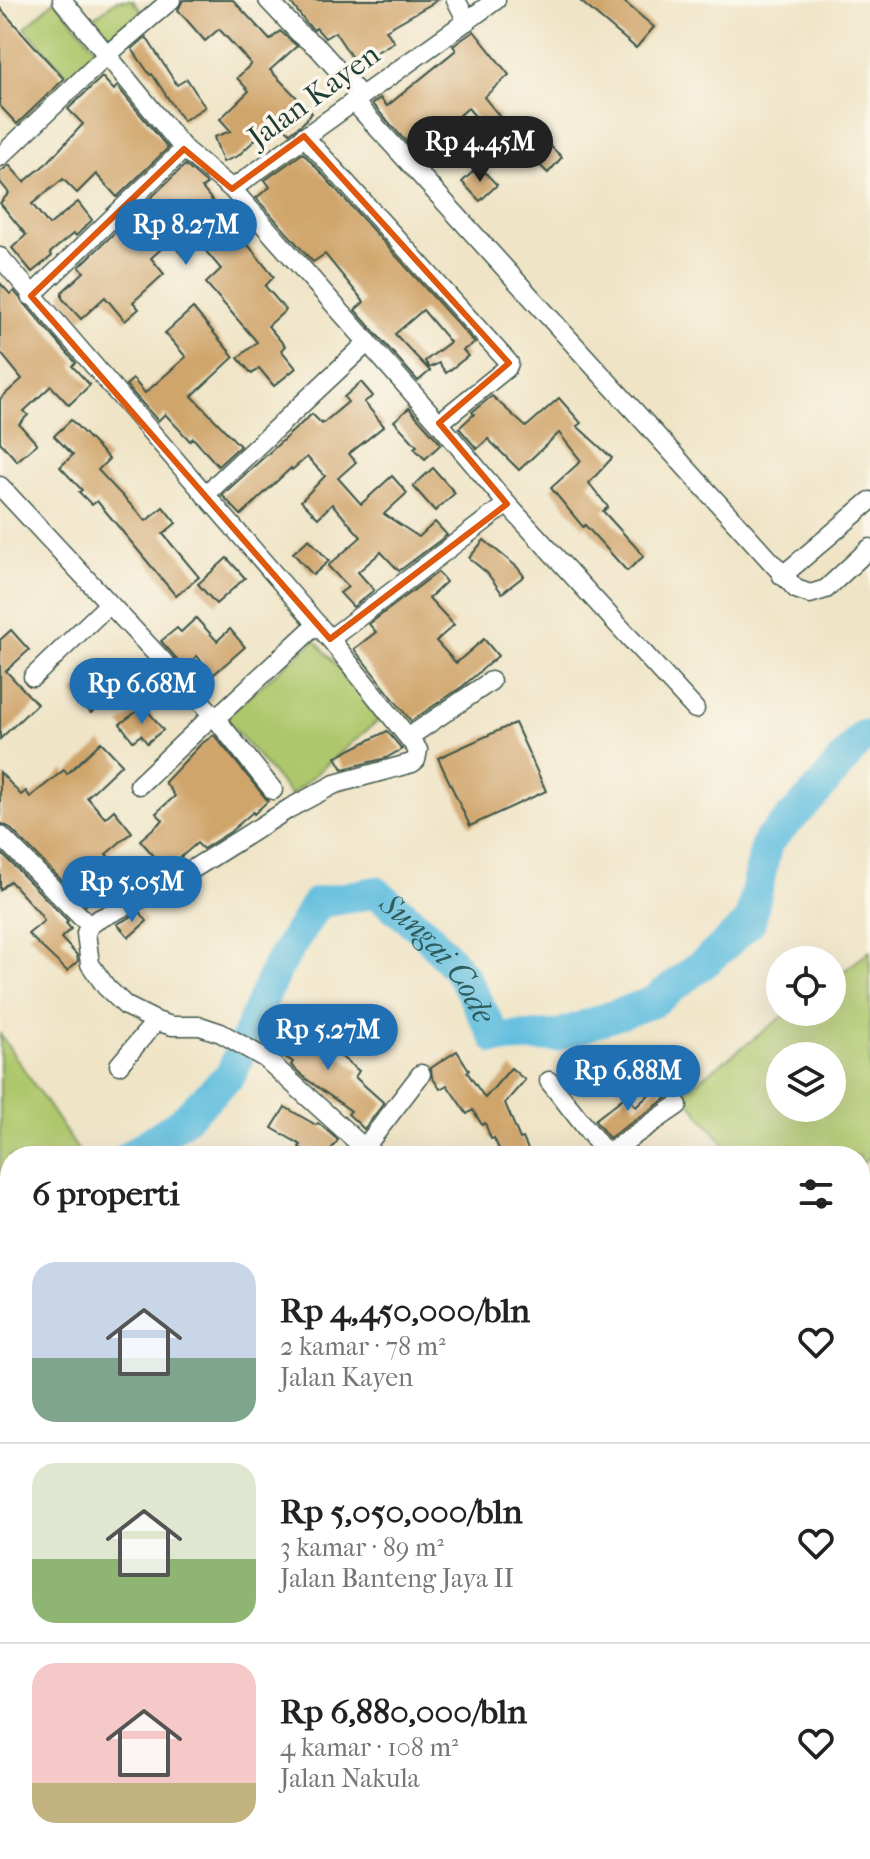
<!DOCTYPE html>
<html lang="id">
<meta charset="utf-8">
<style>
body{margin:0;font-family:"IM FELL French Canon",serif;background:#f2f2f2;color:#222;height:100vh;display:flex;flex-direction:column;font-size:30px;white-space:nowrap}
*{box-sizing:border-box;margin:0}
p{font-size:26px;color:#767676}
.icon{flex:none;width:44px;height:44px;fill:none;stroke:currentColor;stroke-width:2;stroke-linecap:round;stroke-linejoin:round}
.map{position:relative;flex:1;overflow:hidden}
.side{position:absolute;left:0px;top:1146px;width:870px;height:714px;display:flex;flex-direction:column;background:#fff;border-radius:32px 32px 0 0;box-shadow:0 8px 32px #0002}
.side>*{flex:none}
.controls{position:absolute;left:766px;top:946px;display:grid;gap:16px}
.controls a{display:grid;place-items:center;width:80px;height:80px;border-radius:50%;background:#fff;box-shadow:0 8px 32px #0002;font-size:40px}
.price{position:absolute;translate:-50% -68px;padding:0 18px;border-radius:28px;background:#1f6fb2;color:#fff;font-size:26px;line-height:52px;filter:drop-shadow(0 2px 4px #0008)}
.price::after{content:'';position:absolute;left:50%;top:48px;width:24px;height:18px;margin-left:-12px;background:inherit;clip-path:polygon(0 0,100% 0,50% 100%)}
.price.current{background:#222;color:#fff}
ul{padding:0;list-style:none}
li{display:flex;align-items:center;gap:24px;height:200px;padding:0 32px}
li+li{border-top:2px solid #e0e0e0}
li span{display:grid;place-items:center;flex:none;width:224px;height:160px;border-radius:24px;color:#555}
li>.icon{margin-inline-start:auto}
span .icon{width:96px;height:96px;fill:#fffc;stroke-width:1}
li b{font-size:34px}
h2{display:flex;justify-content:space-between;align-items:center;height:96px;padding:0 32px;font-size:34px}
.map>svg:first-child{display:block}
</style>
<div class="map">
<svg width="870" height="1859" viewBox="0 0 870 1859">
<rect width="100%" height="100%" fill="#fbf7ec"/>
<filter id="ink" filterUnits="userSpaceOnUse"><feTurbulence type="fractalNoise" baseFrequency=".0125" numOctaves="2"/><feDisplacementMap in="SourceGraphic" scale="16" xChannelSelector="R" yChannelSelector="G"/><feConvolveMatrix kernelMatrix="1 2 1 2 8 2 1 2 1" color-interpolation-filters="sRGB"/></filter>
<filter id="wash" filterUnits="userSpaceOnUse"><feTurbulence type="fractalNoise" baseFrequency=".006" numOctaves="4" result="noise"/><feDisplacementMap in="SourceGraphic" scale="32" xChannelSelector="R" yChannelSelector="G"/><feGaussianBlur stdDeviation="1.8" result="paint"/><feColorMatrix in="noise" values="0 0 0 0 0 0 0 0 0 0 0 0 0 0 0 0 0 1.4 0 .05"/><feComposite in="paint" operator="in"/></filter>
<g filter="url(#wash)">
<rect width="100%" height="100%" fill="#efe4c6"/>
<g fill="#afc76c" stroke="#678250" stroke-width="2" fill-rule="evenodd">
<path d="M55,0L101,55L74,82L25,28Z"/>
<path d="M117,0H132L146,17L110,46L88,22Z"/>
<path d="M315,640L381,718L291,795L224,717Z"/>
<path d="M870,951V1157L860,1164V1156H734L682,1093L789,1012H832V980ZM780,1056H832V1108H780Z"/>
<path d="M0,1034L82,1156H10V1303L0,1309Z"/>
</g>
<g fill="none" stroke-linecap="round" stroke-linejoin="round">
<g stroke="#5fbdde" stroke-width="32">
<path id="s1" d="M130,1156L181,1122L231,1074L276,969L317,903L376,892L426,933L463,976L496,1038L556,1036L653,1002L708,960L750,922L767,842L814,795L863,736H870"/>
<path d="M0,1262L10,1253"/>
</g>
</g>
<g id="blocks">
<g fill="#d0a56c">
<path d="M183,0H233L270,40L280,31L297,46L270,70L312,113L303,123L290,133L276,120L238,156L223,162L214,137L231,131L220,119L249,91L237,78L251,64L219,29L205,41L178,10Z"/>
<path d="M289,0H438L386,30L394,42L356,64L335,32L325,38L316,28L314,30L307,24Z"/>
<path d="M579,0H622L654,27L636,48Z"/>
<path d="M0,8L64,79L17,124L0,106Z"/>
<path d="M474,31L509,75L484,97L500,117L486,129L468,108L447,127L444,124L421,144L426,150L419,156L372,104L380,98L387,106L456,50L453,46Z"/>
<path d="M146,37L177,85L187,79L205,107L183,121L152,74L150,75L132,49Z"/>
<path d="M102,77L114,90L117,86L168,148L117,197L96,174L77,193L63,179L32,204L49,225L78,202L92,220L76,236L74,233L50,253L52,256L32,272L12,248L26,235L0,203L9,193L0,182V172L9,165L24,182L48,162L83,124L68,109Z"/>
<path d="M532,129L562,157L548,173L518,145Z"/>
<path d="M303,153L475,343L463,350L468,356L446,373L439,363L429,368L425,361L450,342L423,310L395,334L430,371L418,381L355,310L364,302L325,254L313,262L256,198L270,187L265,180Z"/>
<path d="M185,165L207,184L202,188L274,277L265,286L286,310L268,326L285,346L281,350L296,368L274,386L259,368L252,374L238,358L257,342L206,283L221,269L199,243L183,256L170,241L151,258L164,274L133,302L139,309L125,321L105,297L81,319L62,298V292L84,272L79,267Z"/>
<path d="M479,166L497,185L480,201L462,182Z"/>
<path d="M0,283L10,294L14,291L76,363L72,366L90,385L69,405L51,386L24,411L28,415L19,424L37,444L17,461L0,442V399L22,379L0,352Z"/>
<path d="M193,308L234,357L192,396L240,446L218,466L193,438L190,441L165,414L158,421L126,385L133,379L145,393L186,357L165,333Z"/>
<path d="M361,382L373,396L364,402L384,426L349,454L356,462L338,478L361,504L392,476L407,493L384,514L419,537L435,522L447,535L399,571L381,552L358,572L374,590L353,607L340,593L348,587L328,566L361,537L332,504L318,518L301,501L325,476L307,457L292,470L291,468L241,515L222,495L312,414L322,424L348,402L344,397Z"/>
<path d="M492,396L526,427L559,398L581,423L577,426L612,458L589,483L608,507L603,511L644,556L627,571L585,525L583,527L551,488L581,461L559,433L519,470L488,439L477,449L459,428L474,414L472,412Z"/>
<path d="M409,408L441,444L425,459L414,448L417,446L394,421Z"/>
<path d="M71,420L109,459L98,470L146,521L163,507L176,523L163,534L199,577L176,596L97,501L92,505L79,492L82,490L60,467L73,455L54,436Z"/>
<path d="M433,468L455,493L435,511L413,486Z"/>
<path d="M309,539L329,561L313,575L293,553Z"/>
<path d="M484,540L517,567L524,576L502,593L487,573L469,558Z"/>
<path d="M227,558L245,578L216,604L198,584Z"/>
<path d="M438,572L446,582L429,598L454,625L436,641L456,663L484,639L498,656L463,686L411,721L354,649L376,632L369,624Z"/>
<path d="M196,618L217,641L230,629L245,647L213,675L197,656L184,667L161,641L177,628L181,632Z"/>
<path d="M11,630L29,650L6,671L37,704L0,739V640Z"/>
<path d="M90,677L109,698L91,713L73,693Z"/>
<path d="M144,706L163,730L147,743L141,735L133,741L120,724Z"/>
<path d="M515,723L546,791L470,826L438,758Z"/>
<path d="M387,731L402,749L386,758L343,769L336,757Z"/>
<path d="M214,735L268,801L254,814L253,812L230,832L203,849L197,843L166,870L140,840L163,820L156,813L175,796L165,782L201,744Z"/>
<path d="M101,742L122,764L87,797L105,818L114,810L132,832L106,854L135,888L118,896L109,886L86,905L9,827L0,823V772L21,795L26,791L30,797L64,770L67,774Z"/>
<path d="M0,852L68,921L66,923L71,929L61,938L77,955L78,961L67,971L28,934L44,921L40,914L10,881L0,890Z"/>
<path d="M140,912L147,921L129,937L117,924Z"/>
<path d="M294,1019L359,1071L355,1077L384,1103L364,1129L348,1114L351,1111L305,1078L291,1065L293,1062L273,1049Z"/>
<path d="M457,1051L469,1070L467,1072L485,1098L511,1068L525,1080L505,1103L520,1139L523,1138L531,1156H502L494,1138L491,1139L485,1123L482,1125L473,1110L467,1114L447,1085L440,1089L432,1077L431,1068Z"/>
<path d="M657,1087L667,1098L609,1138L595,1120L627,1095L636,1107Z"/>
<path d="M285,1107L316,1125L318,1123L338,1140L326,1156H311L299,1147L301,1145L272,1128Z"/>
<path d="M0,1823L10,1836V1850H21L28,1859H0Z"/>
</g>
</g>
</g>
<g filter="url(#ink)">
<use href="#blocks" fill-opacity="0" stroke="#3e564a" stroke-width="2"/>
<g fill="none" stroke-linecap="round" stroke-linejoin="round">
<g stroke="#3e564a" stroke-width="21">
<g id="street">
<path d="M62,0L184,149L232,189L439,423L507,504L695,709"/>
<path d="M268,0L299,33L319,49L361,96"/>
<path d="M456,0L467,21"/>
<path d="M353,101L796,589L810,594L826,589L870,548"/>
<path d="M304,136L509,363L507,368L439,423"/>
<path d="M0,157L107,55L171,0"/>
<path d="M232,189L496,0"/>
<path d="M0,257L330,639L418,750L416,760L412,763L335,784L290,808L166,886L97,920L89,926L86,933L90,964L106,987L126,1006L156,1021L172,1026H200L221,1033L266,1059L373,1156"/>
<path d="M31,296L184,149"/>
<path d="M0,486L213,715L273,790"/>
<path d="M205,495L368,342"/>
<path d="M782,576L870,501"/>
<path d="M330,639L507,504"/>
<path d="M33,677L109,604"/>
<path d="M216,718L317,624"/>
<path d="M409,737L491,681"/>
<path d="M139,785L213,715"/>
<path d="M0,835L81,917"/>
<path d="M119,1065L156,1021"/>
<path d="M549,1081L608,1156"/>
<path d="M355,1156L365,1147L421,1074"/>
<path d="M604,1156L678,1105"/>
<path d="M860,1288L870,1302"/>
<path d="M0,1449L10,1461"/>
<path d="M860,1486L870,1499"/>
<path d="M860,1689L870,1681"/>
<path d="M0,1722L10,1737"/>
<path d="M0,1755L10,1749"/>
<path d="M860,1822L870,1837"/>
<path d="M91,1850L97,1859"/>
<path d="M147,1850L158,1859"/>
<path d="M284,1850L291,1859"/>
<path d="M127,1859L141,1850"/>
<path d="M409,1859L419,1850"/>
<path d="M706,1859L719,1850"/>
</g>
</g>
<use href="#street" stroke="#fff" stroke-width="18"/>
</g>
</g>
<path fill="none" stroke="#de580e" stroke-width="6" stroke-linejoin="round" d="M304,136L509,363L439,423L507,504L330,639L31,296L184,149L232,189Z"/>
<g text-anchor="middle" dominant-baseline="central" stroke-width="7" stroke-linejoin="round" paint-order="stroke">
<g font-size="30" fill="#1f3d34" stroke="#fbf7ec">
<text transform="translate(314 96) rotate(-36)">Jalan Kayen</text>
</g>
<g font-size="32" font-style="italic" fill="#2f5d5e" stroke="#fbf7ec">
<text stroke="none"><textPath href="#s1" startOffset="474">Sungai Code</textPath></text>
</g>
</g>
</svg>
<div class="controls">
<a><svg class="icon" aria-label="locate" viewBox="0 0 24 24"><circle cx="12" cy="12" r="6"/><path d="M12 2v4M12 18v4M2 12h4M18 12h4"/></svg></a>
<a><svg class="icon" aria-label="layers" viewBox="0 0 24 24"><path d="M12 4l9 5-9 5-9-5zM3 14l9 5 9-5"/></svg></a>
</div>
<b class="price current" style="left:480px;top:184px">Rp 4.45M</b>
<b class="price" style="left:186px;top:267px">Rp 8.27M</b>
<b class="price" style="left:142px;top:726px">Rp 6.68M</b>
<b class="price" style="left:132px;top:924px">Rp 5.05M</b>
<b class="price" style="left:328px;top:1072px">Rp 5.27M</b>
<b class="price" style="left:628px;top:1113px">Rp 6.88M</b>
<section class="side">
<h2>6 properti<svg class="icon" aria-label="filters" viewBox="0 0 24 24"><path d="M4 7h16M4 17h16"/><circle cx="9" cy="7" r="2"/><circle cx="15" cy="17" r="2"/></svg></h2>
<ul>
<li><span style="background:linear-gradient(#c9d6e8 60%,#7fa58c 0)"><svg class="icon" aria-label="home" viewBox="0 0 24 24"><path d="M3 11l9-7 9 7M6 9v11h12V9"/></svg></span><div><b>Rp 4,450,000/bln</b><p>2 kamar · 78 m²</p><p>Jalan Kayen</p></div><svg class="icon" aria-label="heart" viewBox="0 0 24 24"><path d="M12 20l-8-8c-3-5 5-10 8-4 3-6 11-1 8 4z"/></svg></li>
<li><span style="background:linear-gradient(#dfe7d0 60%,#8fb573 0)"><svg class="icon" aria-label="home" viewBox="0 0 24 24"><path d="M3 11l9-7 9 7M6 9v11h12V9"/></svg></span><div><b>Rp 5,050,000/bln</b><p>3 kamar · 89 m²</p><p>Jalan Banteng Jaya II</p></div><svg class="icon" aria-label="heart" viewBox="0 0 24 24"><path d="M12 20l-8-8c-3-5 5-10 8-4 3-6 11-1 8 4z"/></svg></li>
<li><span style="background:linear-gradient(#f6c9c9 75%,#c2b280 0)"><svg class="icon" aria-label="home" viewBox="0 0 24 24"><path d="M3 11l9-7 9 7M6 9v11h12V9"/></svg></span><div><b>Rp 6,880,000/bln</b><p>4 kamar · 108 m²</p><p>Jalan Nakula</p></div><svg class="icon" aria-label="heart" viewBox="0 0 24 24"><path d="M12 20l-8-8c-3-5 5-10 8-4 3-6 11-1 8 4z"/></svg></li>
</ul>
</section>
</div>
